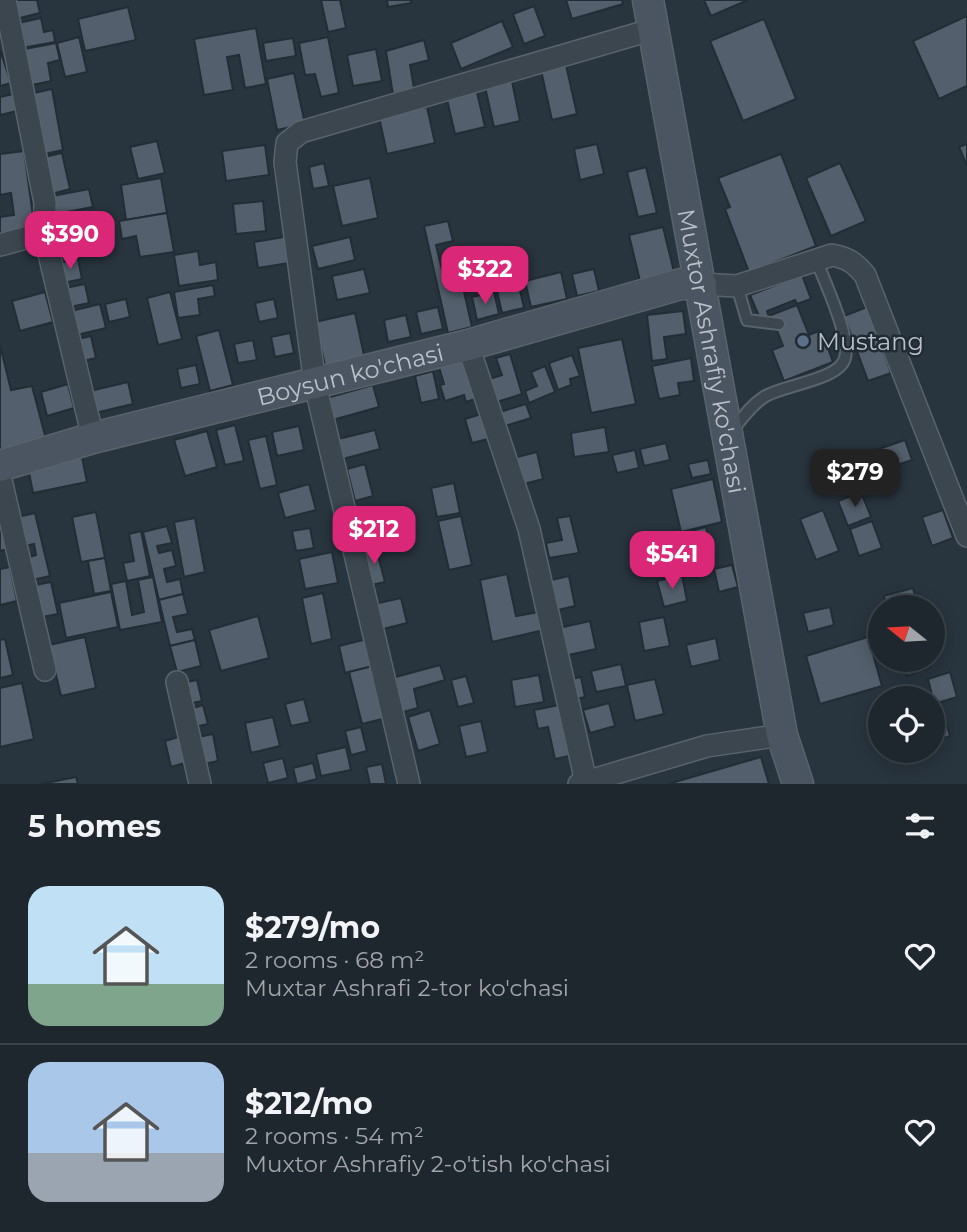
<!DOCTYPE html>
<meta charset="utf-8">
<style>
body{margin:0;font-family:Montserrat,sans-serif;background:#2b333a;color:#f1f3f6;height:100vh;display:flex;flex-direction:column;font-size:26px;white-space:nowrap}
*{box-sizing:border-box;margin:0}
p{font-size:23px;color:#a1a5aa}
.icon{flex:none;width:38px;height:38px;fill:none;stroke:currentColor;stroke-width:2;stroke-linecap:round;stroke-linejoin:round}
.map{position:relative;height:784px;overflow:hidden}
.side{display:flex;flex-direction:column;background:#1e272e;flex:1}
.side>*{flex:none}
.needle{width:46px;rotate:288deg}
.tools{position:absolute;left:868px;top:595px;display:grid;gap:14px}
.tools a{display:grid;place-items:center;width:77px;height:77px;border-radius:50%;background:#1e272e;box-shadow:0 4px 18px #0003,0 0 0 2px #3c444a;font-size:35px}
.price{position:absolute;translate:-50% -60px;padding:0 16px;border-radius:14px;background:#db2777;color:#fff;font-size:23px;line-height:46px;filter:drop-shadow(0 2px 4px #0008)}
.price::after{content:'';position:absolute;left:50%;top:42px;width:21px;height:16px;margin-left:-10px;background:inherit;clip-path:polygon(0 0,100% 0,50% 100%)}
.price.selected{background:#222;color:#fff}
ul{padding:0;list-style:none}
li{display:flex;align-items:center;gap:21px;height:175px;padding:0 28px}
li+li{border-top:2px solid #3c444a}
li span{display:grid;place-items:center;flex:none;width:196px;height:140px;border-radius:21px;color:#555}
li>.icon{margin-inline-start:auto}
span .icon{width:84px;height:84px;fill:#fffc;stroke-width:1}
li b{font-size:30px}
h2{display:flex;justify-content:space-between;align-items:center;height:84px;padding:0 28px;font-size:30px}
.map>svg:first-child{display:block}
</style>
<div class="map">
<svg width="967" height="784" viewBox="0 0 967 784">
<rect width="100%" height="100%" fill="#28343e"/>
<g fill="#535f6c" stroke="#222d36" stroke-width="2">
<path d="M15,0H37L40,13L16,19Z"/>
<path d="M321,0H340L346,28L328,32Z"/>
<path d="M387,0H411V3L388,7Z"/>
<path d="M566,0H622L623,4L572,19Z"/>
<path d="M704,0H748L711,16Z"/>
<path d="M534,6L545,36L524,44L513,14Z"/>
<path d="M128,7L136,40L85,51L78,19Z"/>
<path d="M967,16V86L939,99L913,41Z"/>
<path d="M41,18L44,32L53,30L55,42L22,48L18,23Z"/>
<path d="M764,19L796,99L743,121L710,41Z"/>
<path d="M502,21L513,47L461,69L451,43Z"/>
<path d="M256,28L266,84L245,88L239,55L227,57L233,90L204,95L194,39Z"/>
<path d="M79,37L87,72L65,77L57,43Z"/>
<path d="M328,37L339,93L321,97L315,74L305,75L299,43Z"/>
<path d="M293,38L296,56L266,61L263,43Z"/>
<path d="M424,40L429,60L410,65L414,88L393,95L386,51Z"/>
<path d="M56,43L60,60L48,63L51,81L32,85L25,49Z"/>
<path d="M376,49L382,81L353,86L347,55Z"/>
<path d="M0,50L11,83L0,86Z"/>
<path d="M566,65L577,114L552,120L541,70Z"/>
<path d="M294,73L305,124L277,130L267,79Z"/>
<path d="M512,81L520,121L494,127L485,87Z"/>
<path d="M476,88L485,127L455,134L446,95Z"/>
<path d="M52,89L63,150L40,155L29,94Z"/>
<path d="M13,94L17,111L0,115V97Z"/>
<path d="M427,107L435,143L387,154L379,117Z"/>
<path d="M157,141L165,173L138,179L130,147Z"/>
<path d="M597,144L604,174L580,180L574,149Z"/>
<path d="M967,144V166L959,147Z"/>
<path d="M265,145L269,175L226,181L222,151Z"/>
<path d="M24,151L35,230L0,235V217L14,215L11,193L0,195V154Z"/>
<path d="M62,153L70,189L48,195L39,158Z"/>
<path d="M781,154L816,246L749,272L725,209L730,207L718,178Z"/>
<path d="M324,163L329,186L313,189L309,167Z"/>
<path d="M840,163L866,221L831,236L806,178Z"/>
<path d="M646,167L657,213L638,217L627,172Z"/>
<path d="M161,178L167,213L126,220L121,185Z"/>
<path d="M370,178L378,218L342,226L333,186Z"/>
<path d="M89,189L93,207L51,215L47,197Z"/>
<path d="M263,201L266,231L236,234L233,204Z"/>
<path d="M167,213L174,252L140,257L136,236L122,239L119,221Z"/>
<path d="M74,214L82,250L56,256L47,219Z"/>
<path d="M448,221L453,241L436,245L444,278L460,274L472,327L448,333L424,226Z"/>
<path d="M663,227L674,272L640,281L629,235Z"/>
<path d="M290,236L295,262L258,268L254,242Z"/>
<path d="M350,237L355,260L318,269L312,246Z"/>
<path d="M198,251L200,265L216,262L218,280L179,286L174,255Z"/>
<path d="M78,259L82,279L63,283L59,263Z"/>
<path d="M364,269L370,293L337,300L332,276Z"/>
<path d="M594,269L599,291L577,296L572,274Z"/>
<path d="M561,272L567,299L531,307L525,281Z"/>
<path d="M802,275L811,299L797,304L795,300L767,311L769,317L761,321L750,295Z"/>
<path d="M85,284L89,303L70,307L65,288Z"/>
<path d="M213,285L215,296L198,299L200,315L178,318L174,292Z"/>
<path d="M519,286L524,308L502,313L497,291Z"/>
<path d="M45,292L53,322L20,331L12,301Z"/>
<path d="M170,292L182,339L158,345L147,298Z"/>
<path d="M494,292L499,314L477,320L472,297Z"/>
<path d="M126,299L130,317L109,322L105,304Z"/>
<path d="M274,299L278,318L259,322L255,303Z"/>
<path d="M100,304L106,328L77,335L71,311Z"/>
<path d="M797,305L809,335L821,330L833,362L784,381L772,350L783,346L771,315Z"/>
<path d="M438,307L443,329L421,334L416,312Z"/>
<path d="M867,307L891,373L868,381L844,316Z"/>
<path d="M683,311L686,334L664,337L667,359L652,361L647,315Z"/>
<path d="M355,313L365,360L326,369L315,322Z"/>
<path d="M406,315L411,337L388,342L384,320Z"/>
<path d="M219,330L233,385L210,391L196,336Z"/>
<path d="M290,333L294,353L275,357L271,337Z"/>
<path d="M91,336L96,358L83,361L78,339Z"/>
<path d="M622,339L636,404L591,413L578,348Z"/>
<path d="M253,340L257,360L238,363L234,344Z"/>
<path d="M0,345L11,390L32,386L46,439L0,452Z"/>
<path d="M510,354L522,394L497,402L489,379L502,375L496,358Z"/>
<path d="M572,355L580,376L570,379L571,385L558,390L549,363Z"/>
<path d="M691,358L694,381L678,383L680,395L659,399L652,366Z"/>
<path d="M467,359L478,398L466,402L464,395L445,401L440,385L444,384L439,367Z"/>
<path d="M196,365L200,384L181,388L177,369Z"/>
<path d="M545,366L555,392L529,403L525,391L537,386L531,372Z"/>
<path d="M433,371L439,399L421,403L415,376Z"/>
<path d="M128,382L133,404L95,413L90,391Z"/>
<path d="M68,384L74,408L47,416L41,392Z"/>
<path d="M373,385L379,407L329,421L323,399Z"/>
<path d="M526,404L531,418L505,426L500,412Z"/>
<path d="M481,414L488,439L472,443L465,419Z"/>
<path d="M235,425L244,461L225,465L216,430Z"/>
<path d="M299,426L304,450L277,456L272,432Z"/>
<path d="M605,427L609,452L574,457L571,433Z"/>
<path d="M375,430L380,449L339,460L334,440Z"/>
<path d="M207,431L217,467L185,476L174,440Z"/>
<path d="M266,436L277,485L260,489L248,440Z"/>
<path d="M905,440L912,460L871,474L864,454Z"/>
<path d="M666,443L670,460L644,466L640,449Z"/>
<path d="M635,450L639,468L617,473L612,455Z"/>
<path d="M537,452L543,479L520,485L513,458Z"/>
<path d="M82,457L87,482L33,493L28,468Z"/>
<path d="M708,460L711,474L692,478L688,464Z"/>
<path d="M365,464L373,496L355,501L347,469Z"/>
<path d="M713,479L722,522L681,532L671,489Z"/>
<path d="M454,483L460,513L437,517L431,488Z"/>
<path d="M309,484L316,510L285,518L278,493Z"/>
<path d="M861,492L871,517L848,526L838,501Z"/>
<path d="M823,510L839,551L816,560L800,519Z"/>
<path d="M943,510L953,538L932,546L922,517Z"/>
<path d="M96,512L105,558L81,562L72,517Z"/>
<path d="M372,512L378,540L359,545L352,517Z"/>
<path d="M35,513L50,576L28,581L23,559L36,555L34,544L20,547L13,518Z"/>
<path d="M461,516L472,565L449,570L438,521Z"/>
<path d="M570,516L579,553L549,558L546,543L562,540L557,518Z"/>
<path d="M195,518L205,572L184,577L174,522Z"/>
<path d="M0,521L12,548L0,551Z"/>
<path d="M872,521L882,548L859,556L850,529Z"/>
<path d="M167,526L172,543L157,546L159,553L172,550L176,566L164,569L167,582L180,579L183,594L159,600L143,532Z"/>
<path d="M706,527L714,561L696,565L688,532Z"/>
<path d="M310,528L314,548L296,551L292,531Z"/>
<path d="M141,531L150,576L127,581L123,563L134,561L129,534Z"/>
<path d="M376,548L385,582L371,585L362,551Z"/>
<path d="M332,552L338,583L305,589L299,559Z"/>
<path d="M105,558L111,591L94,594L88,561Z"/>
<path d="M732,565L738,587L719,592L714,569Z"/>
<path d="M10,567L17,601L0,605V569Z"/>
<path d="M507,574L516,616L539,612L544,630L492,642L480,580Z"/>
<path d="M682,575L687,601L664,607L657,581Z"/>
<path d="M569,576L575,606L558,610L551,580Z"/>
<path d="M153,577L162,622L120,630L111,584L126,581L132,615L144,612L138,580Z"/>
<path d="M51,582L58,614L37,618L30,586Z"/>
<path d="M913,588L918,607H887L884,596Z"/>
<path d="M111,592L118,627L66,638L59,603Z"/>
<path d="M323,593L332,639L311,644L302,598Z"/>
<path d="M183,594L188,614L173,617L177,632L192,629L195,640L170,646L159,600Z"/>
<path d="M401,598L407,623L379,630L374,604Z"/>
<path d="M830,607L834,625L808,632L803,613Z"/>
<path d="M258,616L269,658L221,671L209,630Z"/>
<path d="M664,617L670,646L644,651L639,622Z"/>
<path d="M590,621L596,649L564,656L559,628Z"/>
<path d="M85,637L96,688L61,696L49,645Z"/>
<path d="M868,637L882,686L820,704L806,656Z"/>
<path d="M716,638L720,660L691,667L686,645Z"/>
<path d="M5,639L13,675L0,678V640Z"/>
<path d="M367,639L373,666L345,673L339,646Z"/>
<path d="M195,640L201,666L177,672L170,646Z"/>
<path d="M902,660H928L930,668L907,676Z"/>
<path d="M621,664L626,686L596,692L591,671Z"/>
<path d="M440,665L445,680L414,689L418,708L400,713L392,678Z"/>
<path d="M373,666L386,718L362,724L349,672Z"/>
<path d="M950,672L957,697L934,704L928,679Z"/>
<path d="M539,675L544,702L515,707L511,680Z"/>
<path d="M466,676L474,703L458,707L451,680Z"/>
<path d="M581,677L585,697L572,700L567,680Z"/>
<path d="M655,679L664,714L635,721L627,685Z"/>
<path d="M197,680L202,701L187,704L182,683Z"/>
<path d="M22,683L34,739L0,747V688Z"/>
<path d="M304,699L310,722L291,726L285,704Z"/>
<path d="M609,703L615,726L590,733L583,710Z"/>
<path d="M203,705L208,724L194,727L189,709Z"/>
<path d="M559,705L569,756L555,759L548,727L538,729L534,710Z"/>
<path d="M942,709L950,736L933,741V711Z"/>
<path d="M430,710L440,744L418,751L408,717Z"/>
<path d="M273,717L280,746L251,753L245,723Z"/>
<path d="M481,721L488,752L466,757L459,726Z"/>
<path d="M361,727L367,751L351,755L345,731Z"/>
<path d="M213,734L218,761L204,764L198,737Z"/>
<path d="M182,736L188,762L171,767L165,741Z"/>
<path d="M346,747L351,770L321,776L316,754Z"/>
<path d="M761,757L769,784H668Z"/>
<path d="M283,758L288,778L268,783L263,763Z"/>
<path d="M313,763L317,779L297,784L293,768Z"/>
<path d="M382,764L386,784H370L366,767Z"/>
<path d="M76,777L78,784H41Z"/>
</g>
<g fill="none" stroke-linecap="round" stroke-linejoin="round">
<g stroke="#59636c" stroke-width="14">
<g id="lane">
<path d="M737,286L747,320L779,324"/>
<path d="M731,432C741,420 750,406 764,397C782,385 840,380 845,358C851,337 824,281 816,259"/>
</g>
</g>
<g stroke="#59636c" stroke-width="24">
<g id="street">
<path d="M5,0L45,203L44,233L93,438"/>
<path d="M0,245L44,233"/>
<path d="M701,284L737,286L832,255C848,258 855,263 865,275L967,536"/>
<path d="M468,345L529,529L586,782"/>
<path d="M0,476L45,670"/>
<path d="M177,682L200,784"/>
<path d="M409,784L315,384L285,162L287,143L301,132L654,29"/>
<path d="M579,784L707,746L782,735"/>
</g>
</g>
<g stroke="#59636c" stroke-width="33">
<g id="secondary">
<path id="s1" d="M648,0L782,735L798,784"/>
<path id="s2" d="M0,466L93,438L468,345L681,284H701"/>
</g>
</g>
<use href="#lane" stroke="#3c464f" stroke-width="10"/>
<use href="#street" stroke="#3c464f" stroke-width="21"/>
<use href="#secondary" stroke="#4a5561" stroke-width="30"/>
</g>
<circle fill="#5c6f8a" stroke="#202b34" stroke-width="2.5" cx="803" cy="341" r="7"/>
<g text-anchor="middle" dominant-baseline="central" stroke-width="5" stroke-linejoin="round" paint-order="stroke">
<g font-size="24" fill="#b8c0c9" stroke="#202b34" text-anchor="start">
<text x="817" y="341">Mustang</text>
</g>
<g font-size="24" fill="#b8c0c9" stroke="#202b34">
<text stroke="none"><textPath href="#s1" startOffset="357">Muxtor Ashrafiy ko'chasi</textPath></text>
<text stroke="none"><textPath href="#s2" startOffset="362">Boysun ko'chasi</textPath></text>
</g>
</g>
</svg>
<div class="tools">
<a><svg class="needle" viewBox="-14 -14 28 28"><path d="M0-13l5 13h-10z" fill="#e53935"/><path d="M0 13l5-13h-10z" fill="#a1a5aa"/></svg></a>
<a><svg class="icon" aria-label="locate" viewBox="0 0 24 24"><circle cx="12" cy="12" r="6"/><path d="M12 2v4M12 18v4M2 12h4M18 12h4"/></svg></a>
</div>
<b class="price" style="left:70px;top:271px">$390</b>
<b class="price" style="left:485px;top:306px">$322</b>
<b class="price selected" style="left:855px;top:509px">$279</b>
<b class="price" style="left:374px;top:566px">$212</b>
<b class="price" style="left:672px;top:591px">$541</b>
</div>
<section class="side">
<h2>5 homes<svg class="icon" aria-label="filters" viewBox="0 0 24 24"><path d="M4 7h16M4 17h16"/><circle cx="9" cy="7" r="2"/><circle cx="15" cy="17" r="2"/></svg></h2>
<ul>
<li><span style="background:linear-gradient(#bfe0f5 70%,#7fa58c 0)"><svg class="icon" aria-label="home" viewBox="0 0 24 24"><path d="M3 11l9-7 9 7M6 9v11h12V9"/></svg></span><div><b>$279/mo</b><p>2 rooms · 68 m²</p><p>Muxtar Ashrafi 2-tor ko'chasi</p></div><svg class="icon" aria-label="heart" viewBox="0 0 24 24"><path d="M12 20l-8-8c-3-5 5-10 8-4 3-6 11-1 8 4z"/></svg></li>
<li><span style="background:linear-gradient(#a9c7e8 65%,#9aa5b1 0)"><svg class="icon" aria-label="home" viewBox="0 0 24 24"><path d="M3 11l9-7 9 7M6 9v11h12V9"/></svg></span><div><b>$212/mo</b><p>2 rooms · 54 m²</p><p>Muxtor Ashrafiy 2-o'tish ko'chasi</p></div><svg class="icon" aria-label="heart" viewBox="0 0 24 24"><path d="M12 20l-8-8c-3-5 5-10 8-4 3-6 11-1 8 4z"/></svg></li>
</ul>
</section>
